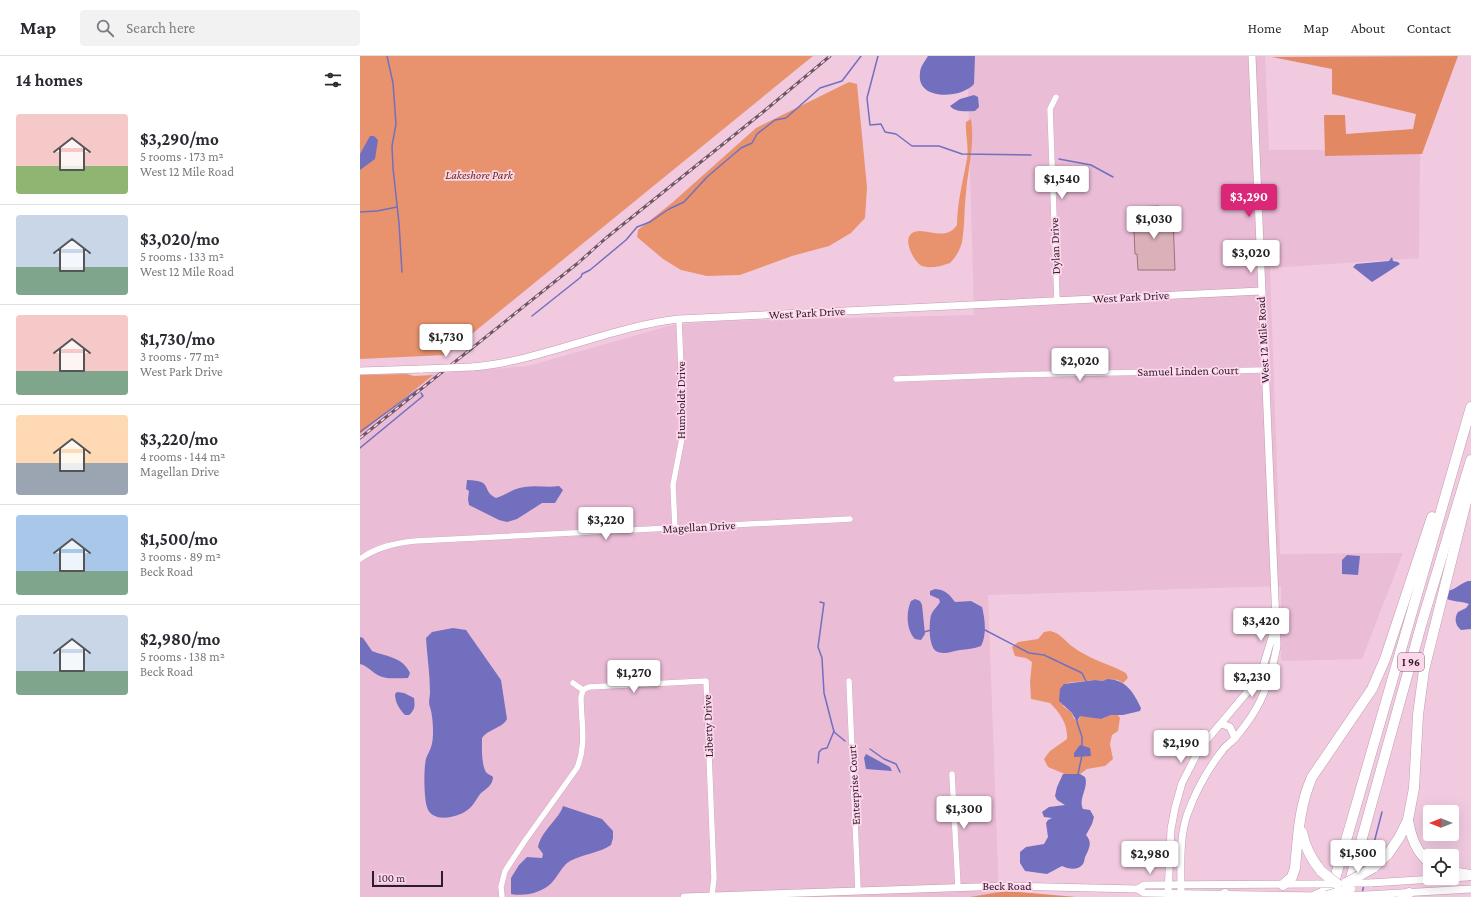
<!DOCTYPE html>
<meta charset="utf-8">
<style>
body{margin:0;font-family:"Crimson Pro",serif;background:#f2f2f3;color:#2b2b33;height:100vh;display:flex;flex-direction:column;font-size:15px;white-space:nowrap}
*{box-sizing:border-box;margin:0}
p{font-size:13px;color:#7c7c81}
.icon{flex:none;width:22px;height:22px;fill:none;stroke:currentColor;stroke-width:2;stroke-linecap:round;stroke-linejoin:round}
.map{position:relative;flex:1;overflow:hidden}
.sheet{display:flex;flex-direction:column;background:#fff;width:360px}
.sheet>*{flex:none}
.needle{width:26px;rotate:270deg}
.tools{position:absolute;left:1063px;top:749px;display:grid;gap:8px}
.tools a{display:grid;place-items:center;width:36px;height:36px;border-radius:4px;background:#fff;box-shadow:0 4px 16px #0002;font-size:20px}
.scale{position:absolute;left:12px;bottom:10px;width:71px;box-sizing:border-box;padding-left:4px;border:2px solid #2c1e26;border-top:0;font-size:11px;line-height:14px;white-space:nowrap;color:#2c1e26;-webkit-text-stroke:3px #fed7ed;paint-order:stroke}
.price{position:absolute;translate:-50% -34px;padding:0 9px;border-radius:4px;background:#fff;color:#222;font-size:13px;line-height:26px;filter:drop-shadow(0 1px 2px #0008)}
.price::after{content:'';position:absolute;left:50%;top:24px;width:12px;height:9px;margin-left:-6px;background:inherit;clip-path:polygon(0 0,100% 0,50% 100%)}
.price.selected{background:#db2777;color:#fff}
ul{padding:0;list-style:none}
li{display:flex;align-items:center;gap:12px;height:100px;padding:0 16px}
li+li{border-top:1px solid #e1e1e2}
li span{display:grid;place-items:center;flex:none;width:112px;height:80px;border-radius:4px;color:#555}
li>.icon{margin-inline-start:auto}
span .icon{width:48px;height:48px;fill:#fffc;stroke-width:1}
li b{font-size:17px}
h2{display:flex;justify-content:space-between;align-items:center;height:48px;padding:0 16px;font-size:17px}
header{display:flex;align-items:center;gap:24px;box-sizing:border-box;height:56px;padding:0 20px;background:#fff;border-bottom:1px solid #e1e1e2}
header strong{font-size:19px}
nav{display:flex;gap:22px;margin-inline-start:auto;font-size:14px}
.search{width:280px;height:36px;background:#f2f2f3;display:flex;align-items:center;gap:10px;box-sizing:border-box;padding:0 14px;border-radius:4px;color:#7c7c81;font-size:15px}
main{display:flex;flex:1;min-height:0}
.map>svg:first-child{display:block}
</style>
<header>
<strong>Map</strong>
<div class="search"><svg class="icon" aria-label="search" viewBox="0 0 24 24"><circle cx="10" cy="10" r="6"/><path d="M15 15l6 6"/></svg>Search here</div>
<nav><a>Home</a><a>Map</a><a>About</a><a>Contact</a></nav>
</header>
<main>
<section class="sheet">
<h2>14 homes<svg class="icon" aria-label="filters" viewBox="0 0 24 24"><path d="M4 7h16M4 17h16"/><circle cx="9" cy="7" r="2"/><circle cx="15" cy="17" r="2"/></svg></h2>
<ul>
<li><span style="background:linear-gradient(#f6c9c9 65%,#8fb573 0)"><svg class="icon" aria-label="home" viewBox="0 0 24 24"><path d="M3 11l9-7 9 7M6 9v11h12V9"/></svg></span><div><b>$3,290/mo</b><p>5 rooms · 173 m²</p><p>West 12 Mile Road</p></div></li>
<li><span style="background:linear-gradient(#c9d6e8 65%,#7fa58c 0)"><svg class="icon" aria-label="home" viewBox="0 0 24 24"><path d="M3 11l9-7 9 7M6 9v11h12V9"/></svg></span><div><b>$3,020/mo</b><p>5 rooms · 133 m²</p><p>West 12 Mile Road</p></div></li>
<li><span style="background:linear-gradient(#f6c9c9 70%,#7fa58c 0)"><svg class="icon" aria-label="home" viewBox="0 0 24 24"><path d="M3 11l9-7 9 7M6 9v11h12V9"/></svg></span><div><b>$1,730/mo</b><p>3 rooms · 77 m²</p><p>West Park Drive</p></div></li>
<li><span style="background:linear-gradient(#ffd9b3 60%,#9aa5b1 0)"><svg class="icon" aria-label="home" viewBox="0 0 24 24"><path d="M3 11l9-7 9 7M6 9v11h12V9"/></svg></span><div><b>$3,220/mo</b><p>4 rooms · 144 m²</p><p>Magellan Drive</p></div></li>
<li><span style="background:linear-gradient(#a9c7e8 70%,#7fa58c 0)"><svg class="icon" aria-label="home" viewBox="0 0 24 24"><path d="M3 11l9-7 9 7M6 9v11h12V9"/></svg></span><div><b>$1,500/mo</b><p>3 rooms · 89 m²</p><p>Beck Road</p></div></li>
<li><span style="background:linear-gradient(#c9d6e8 70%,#7fa58c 0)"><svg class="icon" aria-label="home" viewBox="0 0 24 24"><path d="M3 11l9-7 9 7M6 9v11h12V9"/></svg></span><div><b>$2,980/mo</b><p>5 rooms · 138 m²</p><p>Beck Road</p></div></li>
</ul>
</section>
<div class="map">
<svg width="1111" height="841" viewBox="0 0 1111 841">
<rect width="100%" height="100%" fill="#f1cae0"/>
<path fill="#eabcd6" d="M607,0H905L909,94H1060L1059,202L910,212L920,498L1043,497L1002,603L921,605V530L628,539L639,841H0V373L70,318L168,310L312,269L363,265L614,259Z"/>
<g fill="#e9936e">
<path d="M0,0H453L86,299L0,303Z"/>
<path d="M489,26L497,28L507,131L505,162L491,177L469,190L432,200L380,219L347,220L321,214L303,203L277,181L278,174L313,146L396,72Z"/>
<path d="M611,63C615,88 608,112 606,137C604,153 605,170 602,186C600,194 596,201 590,207C581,210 572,213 562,210C554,206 543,185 551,178C562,168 584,188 597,169C597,146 603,125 607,103C609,90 605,78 606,66Z"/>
<path d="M47,318L54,320L73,319L0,378V319Z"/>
<path d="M690,575C700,577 704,584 713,591C729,603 749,608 766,617L768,622L763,627L758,624L747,623L743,625L735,624L707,627L703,650L712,657L714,663L719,664L720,660L723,659L741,663L751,659H758L760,662L758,675L752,679L750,688L753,703L745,710L727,713L720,718H705L688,711L684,703L690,695L707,683C708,668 700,657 690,647L671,643L670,626L672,606L666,602L655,600L652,591L658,586L678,583L684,576Z"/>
</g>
<g fill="#e28963">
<path d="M1098,0L1062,98L965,100L964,59H985L986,78L1053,73L1056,58L972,38V13L912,1Z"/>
<path d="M646,835L716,841H610Z"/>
</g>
<g fill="#726fbf">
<path d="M568,0H615L614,28C601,43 556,45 560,17C560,11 565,5 568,0Z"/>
<path d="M614,39L618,41L619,51L615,55C606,55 596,57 590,50L600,43Z"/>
<path d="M10,80H14L18,84L15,103L0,114V98Z"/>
<path d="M1032,201L1033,205L1038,206L1040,208L1012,226L993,211L996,208L1029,205Z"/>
<path d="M107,424C135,425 120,434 136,442C146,439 154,432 165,431C176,429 188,432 199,430L203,434L195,447H182L157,463L147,466L139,464L109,449L108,443L109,435L106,433Z"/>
<path d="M987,499L1000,500L998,519L982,518V504Z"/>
<path d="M1108,525H1111V573L1101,574C1095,569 1094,562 1098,556L1106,552L1109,548C1101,545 1092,546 1085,542L1088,535C1096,533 1101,527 1108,525Z"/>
<path d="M575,533C586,534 589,538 595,546L611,545L622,551C625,563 627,579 621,590C614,593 607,593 600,594C593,595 585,599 578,596C568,593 569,567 571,559C573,554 577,551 580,546L579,543L570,539V535Z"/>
<path d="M555,543L560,545L562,549L565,578L561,584L555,583C546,574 546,556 551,545Z"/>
<path d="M93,572L106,574L141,624L147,663C143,672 128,673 122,682C122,690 121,708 126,716C127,718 131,719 133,721C133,729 126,733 121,737C118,740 115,747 111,751C102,761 72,769 67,751C64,743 63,708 67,700C72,691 73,686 73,675C73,668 72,657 70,651C68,647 70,641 70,636C70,618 67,600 66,582L72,576Z"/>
<path d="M0,581L3,582L12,595C26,601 42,600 50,617L48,622C37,622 25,624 16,618C10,614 7,610 0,608Z"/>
<path d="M747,623C766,623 774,637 781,652L780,655L763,659H751L741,663L720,660L717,666L712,657L699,645L700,633L704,628L735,624L743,625Z"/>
<path d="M37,636L44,637L54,642C55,650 55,654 49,659H45C39,653 35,646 35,638Z"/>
<path d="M720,689L730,692L731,700L714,701V697Z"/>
<path d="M506,698L530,711L532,715L506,713L504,702Z"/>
<path d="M720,718L725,721C729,732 718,742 723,753L730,754L734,761L732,768L726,779C732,786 730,791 726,799C724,802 725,805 723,808C718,815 708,813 702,810L687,818L665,815L660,807V796L666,791L684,788L688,781L686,767L688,764L692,762L684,761L682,756L689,751L705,749L697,744L695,740L697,731L703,718Z"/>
<path d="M203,750L242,763L253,775V782L251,789C239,797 223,798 210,805C203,809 199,818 194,824C185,836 166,841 151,838V822L159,809L167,801L182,802L183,798L178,791C181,775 200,762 203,750Z"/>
</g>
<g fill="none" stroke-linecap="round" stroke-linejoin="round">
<g stroke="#726fbf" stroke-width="1.5">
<path d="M27,0L33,27L36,68L32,90L33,112L39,167L42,216"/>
<path d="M518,0L507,42L510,69L521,68L525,76L536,78L552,90H579L602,98L671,99"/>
<path d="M699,103L731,109L753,121"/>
<path d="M0,156L17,155L37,151"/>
<path d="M172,260L221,221L222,218L230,214L266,184L277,171L290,166L309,153L324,146L347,121L381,92L392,87L397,78L415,64L426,62L460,32L482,25L501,0"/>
<path d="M0,376L57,334"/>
<path d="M0,392L63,340L61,337"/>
<path d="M460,546L464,547L458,591L462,602L464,637L474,676L485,685"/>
<path d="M623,573L669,597L684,599L722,617L726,625"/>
<path d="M564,576L571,574"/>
<path d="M717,666L722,681V690"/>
<path d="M510,693L524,703L536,708L540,716"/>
<path d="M458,707L459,696L462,693L467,692L474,675"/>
<path d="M718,718L722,699"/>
<path d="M1008,810L1022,756"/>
<path d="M1002,837L1004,829"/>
</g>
</g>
<path fill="#dbb0b9" stroke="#9a727b" d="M799,150L800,163L813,162L815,214H778L777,198H775L773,151Z"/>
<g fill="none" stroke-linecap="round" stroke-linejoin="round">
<g stroke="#c19cb1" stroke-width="6">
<g id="street">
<path d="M696,41L690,53L697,245"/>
<path d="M536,323L645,319L904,314"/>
<path d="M315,473L313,429L322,382L323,364L319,263"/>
<path d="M0,503C17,491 35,487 55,485L490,463"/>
<path d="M489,625L498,834"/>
<path d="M213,627L223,634"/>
<path d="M592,718L598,831"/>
<path d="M142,841L141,831L145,815L164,786L217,712C227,688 221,667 221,641L223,634L229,631L346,625L354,822L352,839"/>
</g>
</g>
<g stroke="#c19cb1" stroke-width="8">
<g id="secondary">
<path d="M112,311C183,305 248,271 319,263L901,235"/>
<path d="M0,315L62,313"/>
<path d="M862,668L870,671L875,682"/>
<path d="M1010,827L1107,821"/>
<path d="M778,833L784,829L958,828"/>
<path d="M808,838L811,773L815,752L822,727L840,692L894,628L903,611L915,571"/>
<path d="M821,838C821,812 819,783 827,759C835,737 847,714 862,695C865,690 871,687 875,682C881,676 886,668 891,661C906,639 912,615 917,590L892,0"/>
<path d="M1006,839L1111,833"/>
<path d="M324,841L646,830L778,833L784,837L959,840"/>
</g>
</g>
<g stroke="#c19cb1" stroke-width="11">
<g id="highway">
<path d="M1048,764C1051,781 1056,796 1070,807"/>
<path d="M942,776C945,791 951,803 961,815"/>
<path d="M1013,812L1028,798L1039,782L1048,764L1054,732L1058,659L1064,614L1111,426"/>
<path d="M1092,816L1111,819"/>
<path d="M923,829L932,821L935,812C938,781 939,750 952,721L1012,633L1025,603L1072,461"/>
<path d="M989,829L1062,566L1111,404"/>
<path d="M972,833L1111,351"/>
<path d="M865,838L868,841"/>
<path d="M955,840L971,833"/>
<path d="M1043,841L1049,837"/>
</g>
</g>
<use href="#street" stroke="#fff" stroke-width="5.5"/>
<use href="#secondary" stroke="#fff" stroke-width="7"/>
<use href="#highway" stroke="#fff" stroke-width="10"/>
<g stroke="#6d5763" stroke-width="3">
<path id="rail" d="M0,382L218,207L246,182L403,56L470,0"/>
</g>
<use href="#rail" stroke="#fed7ed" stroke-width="1.5" stroke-dasharray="4.5" stroke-linecap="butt"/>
<g stroke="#c19cb1" stroke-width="8" stroke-linecap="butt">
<g id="secondary-bridge">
<path d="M62,313L112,311"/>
<path d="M988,827H1010"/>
<path d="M958,828H977"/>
<path d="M977,840L1006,839"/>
</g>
</g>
<g stroke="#c19cb1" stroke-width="11" stroke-linecap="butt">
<g id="highway-bridge">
<path d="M961,815L977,828"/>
<path d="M986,827L1013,812"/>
<path d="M967,840L990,833"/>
</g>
</g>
<use href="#secondary-bridge" stroke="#fff" stroke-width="7"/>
<use href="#highway-bridge" stroke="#fff" stroke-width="10"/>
</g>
<g text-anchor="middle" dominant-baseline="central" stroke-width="3.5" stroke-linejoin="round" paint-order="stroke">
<rect fill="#fed7ed" stroke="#6b5662" stroke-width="1" x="1038" y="597" width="26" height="18" rx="3"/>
<g font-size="11" font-weight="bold" fill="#2c1e26">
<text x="1051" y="606">I 96</text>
</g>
<g font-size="12" font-style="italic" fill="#662d12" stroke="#fed7ed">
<text x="119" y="119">Lakeshore Park</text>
</g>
<g font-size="12" fill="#2c1e26" stroke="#fed7ed">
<text transform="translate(695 190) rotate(-92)">Dylan Drive</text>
<text transform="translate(771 241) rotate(-3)">West Park Drive</text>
<text transform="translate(447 257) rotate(-3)">West Park Drive</text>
<text transform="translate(903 284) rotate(-93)">West 12 Mile Road</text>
<text transform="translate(828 315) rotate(-1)">Samuel Linden Court</text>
<text transform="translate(321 344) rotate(-90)">Humboldt Drive</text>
<text transform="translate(339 471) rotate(-3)">Magellan Drive</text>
<text transform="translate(348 670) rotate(-92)">Liberty Drive</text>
<text transform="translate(494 729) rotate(-93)">Enterprise Court</text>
<text x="647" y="830">Beck Road</text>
</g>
</g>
</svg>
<div class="tools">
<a><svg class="needle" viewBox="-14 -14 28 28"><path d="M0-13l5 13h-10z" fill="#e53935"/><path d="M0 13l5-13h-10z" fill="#7c7c81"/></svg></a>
<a><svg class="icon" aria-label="locate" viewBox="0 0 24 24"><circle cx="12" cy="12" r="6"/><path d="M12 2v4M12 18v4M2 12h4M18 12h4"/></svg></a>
</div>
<div class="scale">100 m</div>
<b class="price" style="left:702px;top:144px">$1,540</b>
<b class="price selected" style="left:889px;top:162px">$3,290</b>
<b class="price" style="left:794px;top:184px">$1,030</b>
<b class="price" style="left:891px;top:218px">$3,020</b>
<b class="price" style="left:86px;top:302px">$1,730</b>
<b class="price" style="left:720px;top:326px">$2,020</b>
<b class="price" style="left:246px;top:485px">$3,220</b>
<b class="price" style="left:901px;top:586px">$3,420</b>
<b class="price" style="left:274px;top:638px">$1,270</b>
<b class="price" style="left:892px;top:642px">$2,230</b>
<b class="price" style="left:821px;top:708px">$2,190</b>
<b class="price" style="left:604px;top:774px">$1,300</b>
<b class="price" style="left:998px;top:818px">$1,500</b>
<b class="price" style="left:790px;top:819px">$2,980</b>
</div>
</main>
